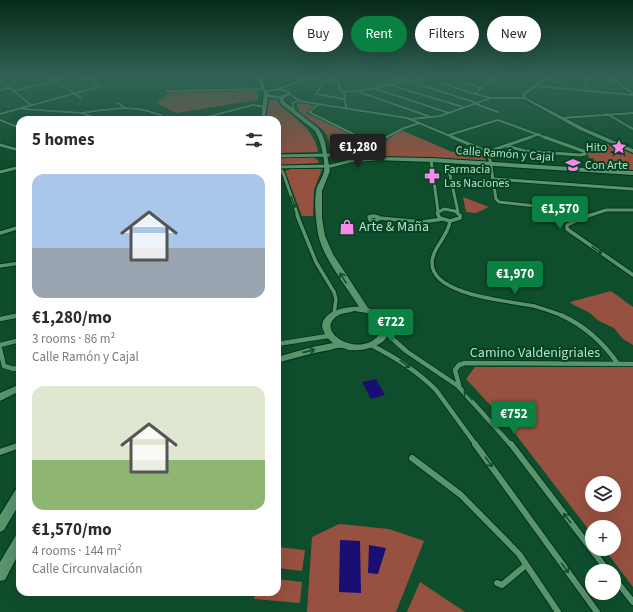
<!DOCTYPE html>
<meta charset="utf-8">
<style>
body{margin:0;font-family:"Source Sans 3",sans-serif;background:#f2f2f3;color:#2b2b33;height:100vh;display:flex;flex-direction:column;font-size:15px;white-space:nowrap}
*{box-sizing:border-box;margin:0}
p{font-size:13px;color:#7c7c81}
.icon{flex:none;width:22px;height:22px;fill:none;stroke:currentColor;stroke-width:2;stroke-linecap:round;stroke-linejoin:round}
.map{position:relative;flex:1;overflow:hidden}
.sheet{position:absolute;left:16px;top:116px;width:265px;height:480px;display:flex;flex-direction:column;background:#fff;border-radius:12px;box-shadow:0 4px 16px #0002}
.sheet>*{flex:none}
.top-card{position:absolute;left:293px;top:16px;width:280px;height:36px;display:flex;gap:8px}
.controls{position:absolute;left:585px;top:476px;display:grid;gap:8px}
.controls a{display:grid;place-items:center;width:36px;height:36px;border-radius:50%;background:#fff;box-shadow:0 4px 16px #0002;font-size:20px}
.price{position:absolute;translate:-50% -34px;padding:0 9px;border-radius:4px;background:#0b8043;color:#fff;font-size:13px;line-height:26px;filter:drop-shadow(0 1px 2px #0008)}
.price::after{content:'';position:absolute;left:50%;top:24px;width:12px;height:9px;margin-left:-6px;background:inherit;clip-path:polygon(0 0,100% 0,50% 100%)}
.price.selected{background:#222;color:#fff}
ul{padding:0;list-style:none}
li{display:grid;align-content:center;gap:8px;height:212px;padding:0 16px}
li span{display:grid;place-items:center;height:124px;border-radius:12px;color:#555}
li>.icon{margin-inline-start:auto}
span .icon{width:72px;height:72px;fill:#fffc;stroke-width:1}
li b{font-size:17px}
h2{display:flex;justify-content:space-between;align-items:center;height:48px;padding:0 16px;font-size:17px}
.pill{padding:0 14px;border-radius:18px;background:#fff;box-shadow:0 4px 16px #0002;font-size:14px;line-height:36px}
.pill.selected{background:#0b8043;color:#fff}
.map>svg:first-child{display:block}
</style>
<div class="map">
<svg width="633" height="612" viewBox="0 0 633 612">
<rect width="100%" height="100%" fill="#0f4e2c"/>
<g fill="#975140" fill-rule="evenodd">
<path d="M258,90V100L176,113L156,103L171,92Z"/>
<path d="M271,98H279L278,101C281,107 285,109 289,113C303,124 313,132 318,150L317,152L277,153V120H267V105Z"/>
<path d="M298,103L316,105L306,113L377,147L401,130L452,152L470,146L483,151L486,161L354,157L338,153L330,148L327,135L322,129L299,112L297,104Z"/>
<path d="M610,143L633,153V171L598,168L593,158H589L585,149Z"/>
<path d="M313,157L319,161L318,163L277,165V158Z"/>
<path d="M291,169H322L314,190L313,216H302L285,171Z"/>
<path d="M463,197L489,207L476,213L466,212Z"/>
<path d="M611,291L633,307V345L623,339L614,328L599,321L590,313L574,305L570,302Z"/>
<path d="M475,367H633V587L604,549H614V527H592V534L507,423L466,379ZM592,483H614V505H592Z"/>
<path d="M339,524L389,529L424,541L396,612H307L312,537Z"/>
<path d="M277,547L305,550L302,571L277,568Z"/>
<path d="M277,579L302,582L300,603L254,599L256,592H277Z"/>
<path d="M420,582L465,612H407Z"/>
</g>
<g fill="#1a0e74">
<path d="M376,379L385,395L371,399L362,382Z"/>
<path d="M340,540L360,541L361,593L339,592Z"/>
<path d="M369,545L386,548L378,574L368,573Z"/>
</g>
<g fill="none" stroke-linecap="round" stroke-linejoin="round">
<path stroke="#1a0e74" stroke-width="1.5" d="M611,152L621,154"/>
<g stroke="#013118" stroke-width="3">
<g id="street-far4">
<path d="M48,77L74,93"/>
<path d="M83,77L92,80L102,88"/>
<path d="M402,77L404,81L421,82L424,77"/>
<path d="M494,77L475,94L491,98H525"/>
<path d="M610,77L633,94"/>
<path d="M308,78L323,81"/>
<path d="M397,79L379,84L376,89L449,113"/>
<path d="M0,80L31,105"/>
<path d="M461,82L482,88"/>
<path d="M441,83L475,94"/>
<path d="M417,84L477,103"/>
<path d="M390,85L463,107"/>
<path d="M536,86L633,95"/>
<path d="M278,89L310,77"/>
<path d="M0,90L11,88"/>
<path d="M15,91L70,77"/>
<path d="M167,91L263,89"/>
<path d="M587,91L585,81L588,77"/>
<path d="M344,92L372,89L399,82L396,77"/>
<path d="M359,92L428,116"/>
<path d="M73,93L81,98"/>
<path d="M289,94L299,100"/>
<path d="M344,99L316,94L324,82L329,80L338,81L340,90L344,92L346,108"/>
<path d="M118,103L125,108"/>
<path d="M319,104L309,112L361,138"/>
<path d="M476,104L498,112"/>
<path d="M23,109L82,113L101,120"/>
<path d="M82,113C113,108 142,103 170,120"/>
<path d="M295,113L292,103L299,101L407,118L455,138"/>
<path d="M0,114L98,87"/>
<path d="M607,114L633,129"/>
<path d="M562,118L633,113"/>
<path d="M412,119L440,116L491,98"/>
<path d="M0,120L20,128"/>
<path d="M195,120L253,105L264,107"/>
<path d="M449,135L498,120L547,138"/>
<path d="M385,138L404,128L420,123"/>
<path d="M528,138L539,134"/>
</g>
</g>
<g stroke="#013118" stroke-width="4.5">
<g id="street-far3">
<path d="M359,137L373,144L387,137"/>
<path d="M452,137L486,151L490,160L496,199L499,202L554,208"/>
<path d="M0,145L15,149"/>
<path d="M507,146L525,151L580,155L585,154L586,152L544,137"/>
<path d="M487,152L531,137"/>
<path d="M277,156L330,155L353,159"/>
<path d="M431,160L438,211"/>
<path d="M447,161L458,212"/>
<path d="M277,167L331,166L350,161L376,159"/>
<path d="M277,168L282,171L284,175L298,216"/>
<path d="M0,172L20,167"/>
<path d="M493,179L633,189"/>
<path d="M439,216L437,213L444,209L455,211L460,216"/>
<path d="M588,216L606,210H633"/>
</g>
</g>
<g stroke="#013118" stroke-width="5.5">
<g id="street-far2">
<path d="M297,215L316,262L334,292L336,299L334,314"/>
<path d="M438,215L440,218L450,221L460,218V215"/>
<path d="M590,215L567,225V229L633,275"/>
<path d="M373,216L378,217L379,219L374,221L370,220L369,217Z"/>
<path d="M379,218L422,222L443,219"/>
<path d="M450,221C448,237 432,248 432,263C432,296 511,301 534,306C544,309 554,312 563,316"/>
<path d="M0,233L20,227"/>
<path d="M0,266L20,263"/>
<path d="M15,316L20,315"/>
</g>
</g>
<g stroke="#013118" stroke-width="6">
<g id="street-far1">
<path d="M561,315C585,326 603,342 618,364"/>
<path d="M0,319L20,315"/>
<path d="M385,332L406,351L458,386L511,445"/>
<path d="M277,344L328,336"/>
<path d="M0,345L20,340"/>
<path d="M371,345C395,357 417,371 436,390L476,445"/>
<path d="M0,349L4,366L14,369L20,367"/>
<path d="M459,385L455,370L459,365L465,363L633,364"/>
</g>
</g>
<g stroke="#013118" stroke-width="8">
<g id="street">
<path d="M475,444L597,612"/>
<path d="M511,444L608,571"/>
<path d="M0,452L20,445"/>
<path d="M412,458L461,495L519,554L558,612"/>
<path d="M614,578L633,602"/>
<path d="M497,583L502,585L526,565"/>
</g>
</g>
<g stroke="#013118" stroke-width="2">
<g id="secondary">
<path d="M258,77H262L265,89L267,90L282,88L291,92V94L285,98L283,100L285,102L318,128L322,134L325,142L330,171L322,191V218L325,236L333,254L368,308C388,314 399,337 375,346C366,350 358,351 348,350C346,349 345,348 342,348C339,347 334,349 330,350C312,353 295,358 277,363V357L312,347L333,343L326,337L322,327C322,324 323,320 325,318C332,309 349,306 359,307C346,286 323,258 318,234C316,221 314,205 316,191C317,184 323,178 324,171C326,162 320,137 314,130L281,104L279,100L280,99L268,97L265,120H261L264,92L261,89ZM272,91H282L287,93L278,96L268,94V93ZM354,311L367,313L379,322C381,327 381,332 377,337C357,358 312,330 339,315C343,313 349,313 354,311Z"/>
<path d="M547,77H552L526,94L525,97L584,128L633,149V153L580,130L522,98L523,92Z"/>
<path d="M376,157L431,158L633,171V175L431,162L374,160L373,159Z"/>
<path d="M20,384V391L0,401V393Z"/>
<path d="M20,488V503L4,530L0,532V515L16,489Z"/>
<path d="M20,533V551L5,580L0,581V562L16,535Z"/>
</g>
</g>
<use href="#street-far4" stroke="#59946d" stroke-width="2"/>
<use href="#street-far3" stroke="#59946d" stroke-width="3"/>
<use href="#street-far2" stroke="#59946d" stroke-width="3.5"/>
<use href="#street-far1" stroke="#59946d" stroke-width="4.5"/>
<use href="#street" stroke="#59946d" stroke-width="6"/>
<use href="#secondary" fill="#59946d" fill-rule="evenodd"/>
</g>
<defs><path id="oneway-shaft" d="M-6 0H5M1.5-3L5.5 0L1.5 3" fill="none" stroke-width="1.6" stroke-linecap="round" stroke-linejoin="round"/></defs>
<g stroke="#0d4f2d">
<use href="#oneway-shaft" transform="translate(293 202) rotate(71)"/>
<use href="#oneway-shaft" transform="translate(597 250) rotate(35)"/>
<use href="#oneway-shaft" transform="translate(343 278) rotate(-122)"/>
<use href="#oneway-shaft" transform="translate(309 351) rotate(-13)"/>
<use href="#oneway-shaft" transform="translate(405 364) rotate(36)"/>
<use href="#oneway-shaft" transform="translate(468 395) rotate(-131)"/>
<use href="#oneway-shaft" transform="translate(489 462) rotate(54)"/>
<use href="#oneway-shaft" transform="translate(567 518) rotate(-128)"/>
<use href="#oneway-shaft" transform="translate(565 568) rotate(54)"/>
</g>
<linearGradient id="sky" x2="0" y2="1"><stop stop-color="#082b18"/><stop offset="0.47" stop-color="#316356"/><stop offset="1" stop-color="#316356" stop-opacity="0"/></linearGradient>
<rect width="633" height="163" fill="url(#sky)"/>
<defs>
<g id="sight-bare" transform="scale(1.2)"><path d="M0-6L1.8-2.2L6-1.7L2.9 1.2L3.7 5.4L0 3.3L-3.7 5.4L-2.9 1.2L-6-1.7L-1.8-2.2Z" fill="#fb87e6" stroke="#004322" stroke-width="2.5" paint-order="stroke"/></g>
<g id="school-bare" transform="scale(1.2)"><path d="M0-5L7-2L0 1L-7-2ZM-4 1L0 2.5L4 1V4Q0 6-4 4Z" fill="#fb87e6" stroke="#004322" stroke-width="2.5" paint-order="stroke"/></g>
<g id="pharmacy-bare" transform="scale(1.2)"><path d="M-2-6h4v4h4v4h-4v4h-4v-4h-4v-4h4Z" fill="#fb87e6" stroke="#004322" stroke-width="2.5" paint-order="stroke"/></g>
<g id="shop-bare" transform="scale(1.2)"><path d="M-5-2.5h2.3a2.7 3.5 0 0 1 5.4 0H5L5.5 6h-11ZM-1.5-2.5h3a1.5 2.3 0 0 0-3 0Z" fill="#fb87e6" stroke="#004322" stroke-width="2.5" paint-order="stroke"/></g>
</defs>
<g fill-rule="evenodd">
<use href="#sight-bare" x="619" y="147"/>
<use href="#school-bare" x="573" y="165"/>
<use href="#pharmacy-bare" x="432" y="176"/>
<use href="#shop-bare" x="347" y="227"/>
</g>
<g text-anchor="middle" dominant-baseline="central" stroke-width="4" stroke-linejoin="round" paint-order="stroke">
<g font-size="12" fill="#c0dec9" stroke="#004322" text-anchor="start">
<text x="607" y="147" text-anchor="end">Hito</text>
<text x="585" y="165">Con Arte</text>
<text x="444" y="169">Farmacia<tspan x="444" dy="14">Las Naciones</tspan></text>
</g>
<g font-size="12" fill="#c0dec9" stroke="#004322">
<text transform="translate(505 154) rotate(4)">Calle Ramón y Cajal</text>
</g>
<g font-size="14" fill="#c0dec9" stroke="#004322" text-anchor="start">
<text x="359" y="227">Arte &amp; Maña</text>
</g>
<g font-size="14" fill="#c0dec9" stroke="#004322">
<text x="535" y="353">Camino Valdenigriales</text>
</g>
</g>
</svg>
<div class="controls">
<a><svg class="icon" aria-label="layers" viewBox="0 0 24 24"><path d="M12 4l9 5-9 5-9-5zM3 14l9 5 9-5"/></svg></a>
<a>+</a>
<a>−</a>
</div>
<b class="price selected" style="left:358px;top:168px">€1,280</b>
<b class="price" style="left:560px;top:230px">€1,570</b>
<b class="price" style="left:515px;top:295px">€1,970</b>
<b class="price" style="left:391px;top:343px">€722</b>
<b class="price" style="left:514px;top:435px">€752</b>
<div class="top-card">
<a class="pill">Buy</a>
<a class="pill selected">Rent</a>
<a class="pill">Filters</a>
<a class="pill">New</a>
</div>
<section class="sheet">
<h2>5 homes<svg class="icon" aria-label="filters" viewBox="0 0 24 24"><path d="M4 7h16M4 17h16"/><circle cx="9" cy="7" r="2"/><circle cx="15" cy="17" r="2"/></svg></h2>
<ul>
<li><span style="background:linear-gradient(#a9c7e8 60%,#9aa5b1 0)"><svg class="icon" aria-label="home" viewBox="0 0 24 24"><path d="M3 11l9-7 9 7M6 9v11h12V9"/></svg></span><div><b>€1,280/mo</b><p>3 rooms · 86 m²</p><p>Calle Ramón y Cajal</p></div></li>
<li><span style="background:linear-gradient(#dfe7d0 60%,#8fb573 0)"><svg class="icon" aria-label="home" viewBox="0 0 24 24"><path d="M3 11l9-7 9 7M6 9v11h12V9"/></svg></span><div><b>€1,570/mo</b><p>4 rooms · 144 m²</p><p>Calle Circunvalación</p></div></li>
</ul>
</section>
</div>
